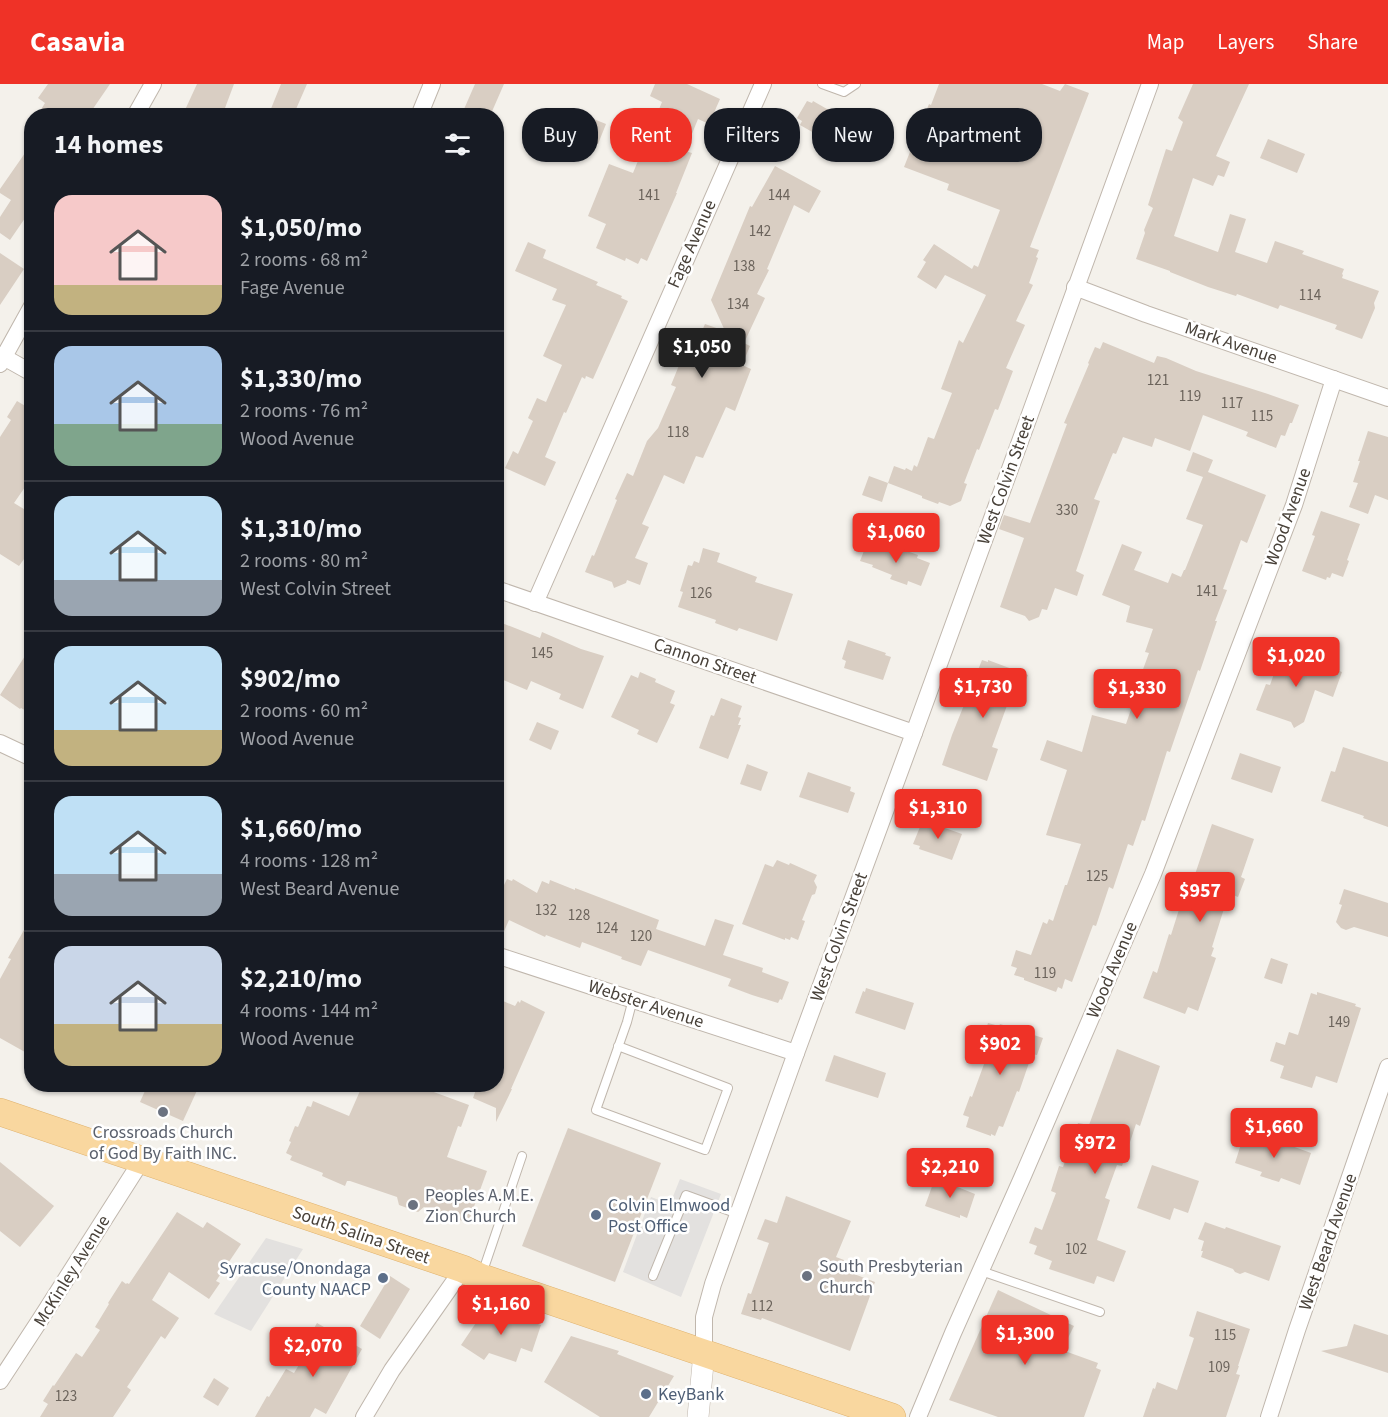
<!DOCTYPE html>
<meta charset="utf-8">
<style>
body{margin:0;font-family:"Source Sans 3",sans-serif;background:#20242c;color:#f1f3f6;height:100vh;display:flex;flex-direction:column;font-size:22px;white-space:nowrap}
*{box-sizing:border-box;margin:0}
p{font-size:20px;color:#9ea1a6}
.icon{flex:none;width:33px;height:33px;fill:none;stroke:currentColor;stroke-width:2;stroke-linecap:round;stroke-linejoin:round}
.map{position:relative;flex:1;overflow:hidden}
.details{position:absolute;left:24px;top:24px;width:480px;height:984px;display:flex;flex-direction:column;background:#171b24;border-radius:24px;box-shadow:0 2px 4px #0004}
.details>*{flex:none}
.guide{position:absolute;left:522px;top:24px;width:570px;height:54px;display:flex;gap:12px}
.price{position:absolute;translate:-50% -51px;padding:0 14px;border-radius:6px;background:#ef3227;color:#fff;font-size:20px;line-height:39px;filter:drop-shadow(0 2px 3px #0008)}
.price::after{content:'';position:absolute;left:50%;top:36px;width:18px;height:14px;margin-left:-9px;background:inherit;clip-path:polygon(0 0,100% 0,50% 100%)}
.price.on{background:#222;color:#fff}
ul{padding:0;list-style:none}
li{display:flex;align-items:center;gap:18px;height:150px;padding:0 30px}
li+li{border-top:2px solid #363941}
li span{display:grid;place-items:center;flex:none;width:168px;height:120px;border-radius:18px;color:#555}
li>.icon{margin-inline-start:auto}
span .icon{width:72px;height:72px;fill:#fffc;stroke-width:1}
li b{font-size:26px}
h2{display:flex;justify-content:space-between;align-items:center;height:72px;padding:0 30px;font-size:26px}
.chip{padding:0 21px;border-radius:24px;background:#171b24;box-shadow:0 2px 4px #0004;font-size:21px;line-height:54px}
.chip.on{background:#ef3227;color:#fff}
header{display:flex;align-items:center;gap:36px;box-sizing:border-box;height:84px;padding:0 30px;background:#ef3227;color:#fff}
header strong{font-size:28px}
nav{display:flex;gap:33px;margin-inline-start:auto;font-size:21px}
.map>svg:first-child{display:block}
</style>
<header>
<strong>Casavia</strong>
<nav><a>Map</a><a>Layers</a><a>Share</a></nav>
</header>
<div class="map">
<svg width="1388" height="1333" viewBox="0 0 1388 1333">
<rect width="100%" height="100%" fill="#f4f1eb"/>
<g fill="#e3e1df">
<path d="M680,1095L721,1110L681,1213L623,1188L651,1113L670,1120Z"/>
<path d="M266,1154L303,1165L251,1247L214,1230Z"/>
</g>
<g fill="#d9cec3">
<path d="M48,0H110L88,32H37L45,19L38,14Z"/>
<path d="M197,0H234L222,32H197L185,26Z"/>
<path d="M281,0H307L293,32H268Z"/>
<path d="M475,0H504L490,32H461Z"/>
<path d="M655,0H687L720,15L709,40L698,35L685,67L692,69L676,109H677L647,177L641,174L638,180L626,174L625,177L596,164L606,140L588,132L609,80L633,89L662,18L650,12Z"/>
<path d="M939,0H1042L1060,7L1065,0L1089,9L1030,163L1039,166L1036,173L1038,174L1029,199L1033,201L1016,237L1025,241L1006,284L1013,287L998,326L995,325L979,366L977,365L964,399L967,400L961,417L950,422L939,418L938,420L922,414V412L888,399L882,418L862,411L869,392L888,399L894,382L905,386L906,384L912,387L914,381L917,383L928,353L934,355L952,309L941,305L959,256L963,259L986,211L945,191L936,205L917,193L926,178L923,176L934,160L972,185L974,181L978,183L1000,126L947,106L949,100L904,83L929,20L931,21Z"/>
<path d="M1193,0H1249L1216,72L1230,78L1224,93L1218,91L1213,102L1193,94L1174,152L1218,168L1230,130L1246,135L1235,168L1267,179L1275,157L1304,167L1302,170L1344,185L1342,190L1343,191L1342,194L1379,207L1374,219L1375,224L1362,255L1335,245L1337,241L1280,221L1278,225L1237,210L1236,212L1208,203L1170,188V187L1136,175L1145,149L1144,146L1153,124L1148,121L1166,65L1172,67L1183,38L1178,34Z"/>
<path d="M807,17L812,19L813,17L848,37L846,39L863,49L851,70L800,41L802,37L797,34Z"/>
<path d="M586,32L606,40L598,60L578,52Z"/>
<path d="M1268,55L1305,70L1297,89L1260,74Z"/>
<path d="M32,59V124L10,156L0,149V133L11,116L0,109V105Z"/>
<path d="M775,82L821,107L809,129L794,121L767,185L769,186L757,210L765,214L744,259L750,262L742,281L751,285L735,327L726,323L703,374L696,372L684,400L664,391L642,440L649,443L635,474L648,479L640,501L627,496L626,499L614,504L612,498L585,488L592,471L594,472L617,416L615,415L627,389L633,392L647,357L658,344L676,303L671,301L682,274L689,276L705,240L725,247L711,216L750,122L752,123Z"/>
<path d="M528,158L546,166L543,174L598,198L596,201L622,212L621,214L628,217L593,295L586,292L585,295L582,293L566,329L564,328L545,373L556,378L545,402L505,384L513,367L518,370L533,337L528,334L537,314L546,318L562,281L543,272L566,221L552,216L557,205L515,187Z"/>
<path d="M0,169L24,185L0,221Z"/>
<path d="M1103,258L1154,279L1157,272L1166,274L1196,287L1268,310L1299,321L1292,339H1290L1285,352L1281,351L1276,364L1246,352L1248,348L1203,331L1190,367L1155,354L1152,363L1123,353L1116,370L1113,369L1094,415L1100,417L1076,487L1084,491L1077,512L1055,504L1047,526L1042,525L1039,533L1029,537L1025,532L1000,523L1024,454L999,445L1004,431L1030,439L1064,348L1067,340L1064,339L1089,280L1088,279L1095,263L1100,265Z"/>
<path d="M17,317L32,326V393L14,419L32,430V464L19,482L0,470V353L11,336L7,333Z"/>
<path d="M1368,347L1388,353V416L1375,411L1368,430L1349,423L1358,399L1353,398L1360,377H1358Z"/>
<path d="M1193,368L1213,376L1208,388L1266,411L1247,459L1241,456L1223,505L1227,506L1215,537H1217L1200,587L1198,586L1170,668L1167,667L1145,737L1142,736L1133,762L1128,760L1113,805L1109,803L1096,842L1093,841L1072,898L1065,895L1062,905L1058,903L1056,908L1024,896V894L1014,891L1017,884L1011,882L1016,866L1031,871L1043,838L1047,840L1049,835L1053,837L1065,801H1067L1081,760L1046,751L1067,686L1040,676L1047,656L1082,668L1092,631L1126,640L1140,599H1138L1149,569L1145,568L1153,545L1126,538L1130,522L1102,511L1122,460L1142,468L1134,486L1168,499L1172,489L1181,493L1184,486H1185L1203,441L1186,435L1203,393L1186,387Z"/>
<path d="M1321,427L1360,440L1347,476L1349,477L1343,493L1332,489L1330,494L1327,493L1326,496L1302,487L1315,452L1312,451Z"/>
<path d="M867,459L879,463L881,460L900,467L901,465L918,471L917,474L930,479L921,502L908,497L907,501L890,495L892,491L872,483L873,481L860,477Z"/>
<path d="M703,464L720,469L717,478L757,493L755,498L793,510L777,557L739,544L737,547L715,539L716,536L678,523L683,508L680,507L688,481L692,482L694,477L699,479Z"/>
<path d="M502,539L540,554L542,548L581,565L604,572L583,625L559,615L561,610L531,597L527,606L496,593V551Z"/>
<path d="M848,556L886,569L885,571L891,573L883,596L844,584L846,577L842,575Z"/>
<path d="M32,561V630L21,624L20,625L0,611Z"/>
<path d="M1282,567L1342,588L1333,613L1315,606L1304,638L1294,644L1291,638L1256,626L1266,600L1270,601Z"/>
<path d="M982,576L988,578V576L1028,591L1017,618L1009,616L992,663L998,665L987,697L942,681L952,651Z"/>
<path d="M640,588L656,595L655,598L675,607L670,619L675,621L657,659L637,650L639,646L611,633L631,591L638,594Z"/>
<path d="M721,614L742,622L738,633L741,634L738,641H741L728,675L699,664L711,631L714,632Z"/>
<path d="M537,638L559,647L551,666L529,656Z"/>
<path d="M1343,663L1388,678V743L1363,734L1364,732L1321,717L1331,687L1335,688Z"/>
<path d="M1240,669L1281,683L1272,709L1231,695Z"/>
<path d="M747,680L768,688L761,707L740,700Z"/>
<path d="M808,688L851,703L850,707L855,709L848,729L799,713Z"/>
<path d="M922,738L928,740V738L962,750L952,776L919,765L920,762L913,760Z"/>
<path d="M1212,740L1254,755L1241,793L1245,795L1238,813L1233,811L1231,816L1227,815L1212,863L1214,864L1211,872L1216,874L1198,927L1188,923L1185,930L1143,914L1153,887L1157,889L1169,850L1171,851L1182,816L1186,817Z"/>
<path d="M777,776L789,781L790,779L817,791L814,797L817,803L815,810L812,811L802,836L805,837L798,856L791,853L790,856L785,854V856L742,840L765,780L773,783Z"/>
<path d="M507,795L512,797L513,795L537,809L542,797L549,800L550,796L575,806V804L659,836L656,845L705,862L715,835L734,841L723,871L763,884L762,888L789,898L782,916L780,915L778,919L752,911L728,902L731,895L648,866L641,882L621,875L622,873L582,858L580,864L546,851L545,853L509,836L498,861H496V817Z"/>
<path d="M1344,805L1388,819V853L1354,843L1346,846L1341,844L1336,838L1342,821L1339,820Z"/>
<path d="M32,832V972L0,954V895L11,875L8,874Z"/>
<path d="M1271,874L1288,880L1282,900L1264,894Z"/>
<path d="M866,904L914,919L905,946L855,929L863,907L865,908Z"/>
<path d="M1317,908L1356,920L1355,922L1361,924L1337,999L1316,992L1312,1004L1280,994L1284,982L1270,977L1276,958L1285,961L1289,948L1298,951L1311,909L1317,911Z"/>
<path d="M496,914L515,922L518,917L520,919L521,916L545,928L511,1005H512L496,1038V1024L473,1014L478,1000H496Z"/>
<path d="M988,939L999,942L1000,940L1043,954L1037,971L1032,970L1019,1008L1017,1007L1003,1043L999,1042L995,1052L991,1050V1052L966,1043L969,1033L963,1031L970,1012L972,1013L987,972L978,970Z"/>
<path d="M1117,965L1160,982L1140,1042L1136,1040L1122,1082L1117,1081L1105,1114L1110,1116L1097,1156L1126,1167L1114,1198L1097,1192L1094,1200L1049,1185L1052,1177L1034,1170L1037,1162L1029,1159L1035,1143L1042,1146L1056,1109L1051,1107L1059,1082L1063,1083L1078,1039L1089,1041Z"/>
<path d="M834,971L886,989L878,1014L825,997Z"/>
<path d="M148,1000H200L183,1037L140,1018Z"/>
<path d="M363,1000H412L469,1021L461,1043L458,1042L447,1073L487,1087L468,1139L424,1123L418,1128L399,1121L397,1113L350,1097H347L345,1102L322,1092L323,1089L290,1076L292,1072L286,1069L291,1058L289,1057L295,1042L298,1043L307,1022L311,1023L313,1017L349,1032Z"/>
<path d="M568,1044L661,1079L615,1198L522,1162Z"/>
<path d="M1256,1049L1311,1069L1300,1101L1281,1094L1279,1098L1260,1092L1262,1088L1235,1079L1242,1057L1252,1061Z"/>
<path d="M0,1078L54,1122L20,1163L0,1147Z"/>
<path d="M1152,1081L1199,1097L1188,1129L1174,1124L1170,1136L1137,1124Z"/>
<path d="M935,1094L975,1110L967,1134L960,1131V1134L925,1122Z"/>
<path d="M786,1112L851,1137L836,1173L844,1176L841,1185L875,1198L850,1267L762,1234L761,1236L741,1230L748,1209L751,1210L769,1159L757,1155L765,1135L777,1139Z"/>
<path d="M177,1128L203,1144L207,1138L241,1160L216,1197L220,1199L209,1215L169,1188L152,1216L179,1234L165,1255L161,1252L127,1303L131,1306L113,1333H40L48,1320L43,1317L53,1301L54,1302L76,1269L82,1273L100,1246L95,1243L109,1220L108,1219L122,1197L126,1200L127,1199L129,1200Z"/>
<path d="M1205,1138L1225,1145L1226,1143L1281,1162L1269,1197L1245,1188L1240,1190L1235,1188L1233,1185L1201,1173L1203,1167H1201L1204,1157L1198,1155Z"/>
<path d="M390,1192L410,1205L380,1255L360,1242Z"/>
<path d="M998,1206L1074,1242L1062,1266L1098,1279L1096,1284L1101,1286L1084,1333H998L949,1316Z"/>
<path d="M486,1224L541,1241L532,1268L521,1264L516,1278L489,1269L484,1276L461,1261Z"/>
<path d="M1197,1227L1250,1245L1238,1282H1239L1236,1290L1240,1291L1226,1333H1143L1153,1304L1155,1305L1157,1298L1177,1306L1194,1254L1189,1252Z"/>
<path d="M317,1239L362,1265L326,1330L315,1324L310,1333H255L267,1312L269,1313L286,1285L294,1289L314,1256L309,1253Z"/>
<path d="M1354,1240L1388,1251V1289L1321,1267L1347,1262Z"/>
<path d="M571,1252L619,1267L617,1270L674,1292L649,1333H600L544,1298Z"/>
<path d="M214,1294L229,1304L218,1322L203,1313Z"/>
</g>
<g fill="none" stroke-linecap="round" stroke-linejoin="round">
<g stroke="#c0b7ad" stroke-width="10">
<g id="service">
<path d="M822,0L844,8L856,0"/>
<path d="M618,962L728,1004L705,1066L596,1026L627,938L633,915"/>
<path d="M981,1187L1100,1228"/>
<path d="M482,1190L522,1072"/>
<path d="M653,1192L686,1111L738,1130"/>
</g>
</g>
<g stroke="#c0b7ad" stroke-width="18">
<g id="minor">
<path d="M135,32L153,0"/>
<path d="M419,32L432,0"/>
<path d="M1075,203L1146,230L1388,314"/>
<path d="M0,271L32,289"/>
<path d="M0,280L32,222"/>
<path d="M496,505L914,649"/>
<path d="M535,519L763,0"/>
<path d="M0,659L32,674"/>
<path d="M496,871L796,969"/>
<path d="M704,1269V1233L713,1200L796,969L914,649L1150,0"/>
<path d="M0,1297L40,1236L142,1076"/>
<path d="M364,1333L392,1286L463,1185"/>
<path d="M918,1333L953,1249L1022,1094L1153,790L1294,421L1334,295"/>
<path d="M1269,1333L1297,1246L1388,983"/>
</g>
</g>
<g stroke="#c0b7ad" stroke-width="22">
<path id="tertiary" d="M698,1333L704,1269"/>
</g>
<g stroke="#dfb26e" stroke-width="28">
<path id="primary" d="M0,1028L463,1185L480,1193L892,1333"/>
</g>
<use href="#service" stroke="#fff" stroke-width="8"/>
<use href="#minor" stroke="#fff" stroke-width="16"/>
<use href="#tertiary" stroke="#fff" stroke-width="21"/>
<use href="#primary" stroke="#f9d79f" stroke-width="27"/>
</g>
<g fill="#6b7280" stroke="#fff" stroke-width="2">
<circle cx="163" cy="1028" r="6"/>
<circle cx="413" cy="1121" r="6"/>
<circle cx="807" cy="1192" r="6"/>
</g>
<g fill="#5c6f8a" stroke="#fff" stroke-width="2">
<circle cx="596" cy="1131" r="6"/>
<circle cx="383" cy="1194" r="6"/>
<circle cx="646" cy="1310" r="6"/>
</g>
<g text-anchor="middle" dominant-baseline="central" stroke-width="5" stroke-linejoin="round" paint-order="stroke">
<g font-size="15" fill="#6c645c">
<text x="649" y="111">141</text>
<text x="779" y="111">144</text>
<text x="760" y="147">142</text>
<text x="744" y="182">138</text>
<text x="1310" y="211">114</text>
<text x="738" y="220">134</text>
<text x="1158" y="296">121</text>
<text x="1190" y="312">119</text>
<text x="1232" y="319">117</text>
<text x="1262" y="332">115</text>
<text x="678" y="348">118</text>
<text x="1067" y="426">330</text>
<text x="1207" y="507">141</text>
<text x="701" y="509">126</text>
<text x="542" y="569">145</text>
<text x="1097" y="792">125</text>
<text x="546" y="826">132</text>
<text x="579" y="831">128</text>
<text x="607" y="844">124</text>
<text x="641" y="852">120</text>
<text x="1045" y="889">119</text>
<text x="1339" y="938">149</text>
<text x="1076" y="1165">102</text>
<text x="762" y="1222">112</text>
<text x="1225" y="1251">115</text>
<text x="1219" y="1283">109</text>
<text x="66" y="1312">123</text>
</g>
<g font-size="18" fill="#484139" stroke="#fff">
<text transform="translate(692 160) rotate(-66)">Fage Avenue</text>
<text transform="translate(1231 259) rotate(19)">Mark Avenue</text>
<text transform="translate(1006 396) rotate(-70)">West Colvin Street</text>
<text transform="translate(1288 433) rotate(-70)">Wood Avenue</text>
<text transform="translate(705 577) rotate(19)">Cannon Street</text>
<text transform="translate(839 853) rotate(-70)">West Colvin Street</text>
<text transform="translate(1112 886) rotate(-67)">Wood Avenue</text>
<text transform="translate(646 920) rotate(18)">Webster Avenue</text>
<text transform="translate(361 1151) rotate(19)">South Salina Street</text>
<text transform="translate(1328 1158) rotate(-71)">West Beard Avenue</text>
<text transform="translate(72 1187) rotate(-58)">McKinley Avenue</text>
</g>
<g font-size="18" fill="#5b616d" stroke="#fff" text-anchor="start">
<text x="163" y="1048" text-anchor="middle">Crossroads Church<tspan x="163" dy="21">of God By Faith INC.</tspan></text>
<text x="425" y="1111">Peoples A.M.E.<tspan x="425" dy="21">Zion Church</tspan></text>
<text x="819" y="1182">South Presbyterian<tspan x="819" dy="21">Church</tspan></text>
</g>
<g font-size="18" fill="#4e5e75" stroke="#fff" text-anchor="start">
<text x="608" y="1121">Colvin Elmwood<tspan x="608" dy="21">Post Office</tspan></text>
<text x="371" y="1184" text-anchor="end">Syracuse/Onondaga<tspan x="371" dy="21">County NAACP</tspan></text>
<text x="658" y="1310">KeyBank</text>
</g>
</g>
</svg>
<b class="price on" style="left:702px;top:295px">$1,050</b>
<b class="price" style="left:896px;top:480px">$1,060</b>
<b class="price" style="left:1296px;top:604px">$1,020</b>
<b class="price" style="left:983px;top:635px">$1,730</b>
<b class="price" style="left:1137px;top:636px">$1,330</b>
<b class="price" style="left:938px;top:756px">$1,310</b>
<b class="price" style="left:1200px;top:839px">$957</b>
<b class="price" style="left:1000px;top:992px">$902</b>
<b class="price" style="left:1274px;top:1075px">$1,660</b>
<b class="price" style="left:1095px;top:1091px">$972</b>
<b class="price" style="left:950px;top:1115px">$2,210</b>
<b class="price" style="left:501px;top:1252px">$1,160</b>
<b class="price" style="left:1025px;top:1282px">$1,300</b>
<b class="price" style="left:313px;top:1294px">$2,070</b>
<div class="guide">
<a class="chip">Buy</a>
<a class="chip on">Rent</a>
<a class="chip">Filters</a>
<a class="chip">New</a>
<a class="chip">Apartment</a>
</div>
<section class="details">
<h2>14 homes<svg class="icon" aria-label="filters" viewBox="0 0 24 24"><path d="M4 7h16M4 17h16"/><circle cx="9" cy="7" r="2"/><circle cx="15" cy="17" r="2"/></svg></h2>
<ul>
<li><span style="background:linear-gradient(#f6c9c9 75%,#c2b280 0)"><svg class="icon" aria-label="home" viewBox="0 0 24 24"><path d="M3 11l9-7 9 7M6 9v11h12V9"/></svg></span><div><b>$1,050/mo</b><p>2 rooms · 68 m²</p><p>Fage Avenue</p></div></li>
<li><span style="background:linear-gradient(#a9c7e8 65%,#7fa58c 0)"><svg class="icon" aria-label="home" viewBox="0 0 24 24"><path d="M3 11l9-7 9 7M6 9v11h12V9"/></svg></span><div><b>$1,330/mo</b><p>2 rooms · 76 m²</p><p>Wood Avenue</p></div></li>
<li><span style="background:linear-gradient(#bfe0f5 70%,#9aa5b1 0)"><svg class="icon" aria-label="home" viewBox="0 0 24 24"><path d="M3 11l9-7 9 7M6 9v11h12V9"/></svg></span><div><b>$1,310/mo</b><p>2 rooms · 80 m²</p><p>West Colvin Street</p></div></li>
<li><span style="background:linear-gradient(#bfe0f5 70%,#c2b280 0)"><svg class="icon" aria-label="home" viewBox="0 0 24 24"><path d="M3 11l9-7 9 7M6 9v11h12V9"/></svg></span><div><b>$902/mo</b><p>2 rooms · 60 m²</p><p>Wood Avenue</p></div></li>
<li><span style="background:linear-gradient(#bfe0f5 65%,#9aa5b1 0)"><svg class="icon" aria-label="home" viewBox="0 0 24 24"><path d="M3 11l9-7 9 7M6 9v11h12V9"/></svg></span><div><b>$1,660/mo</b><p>4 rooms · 128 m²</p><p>West Beard Avenue</p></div></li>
<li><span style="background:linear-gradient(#c9d6e8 65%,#c2b280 0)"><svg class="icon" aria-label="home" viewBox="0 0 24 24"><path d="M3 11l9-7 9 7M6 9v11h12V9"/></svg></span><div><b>$2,210/mo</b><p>4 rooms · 144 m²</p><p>Wood Avenue</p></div></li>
</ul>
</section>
</div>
